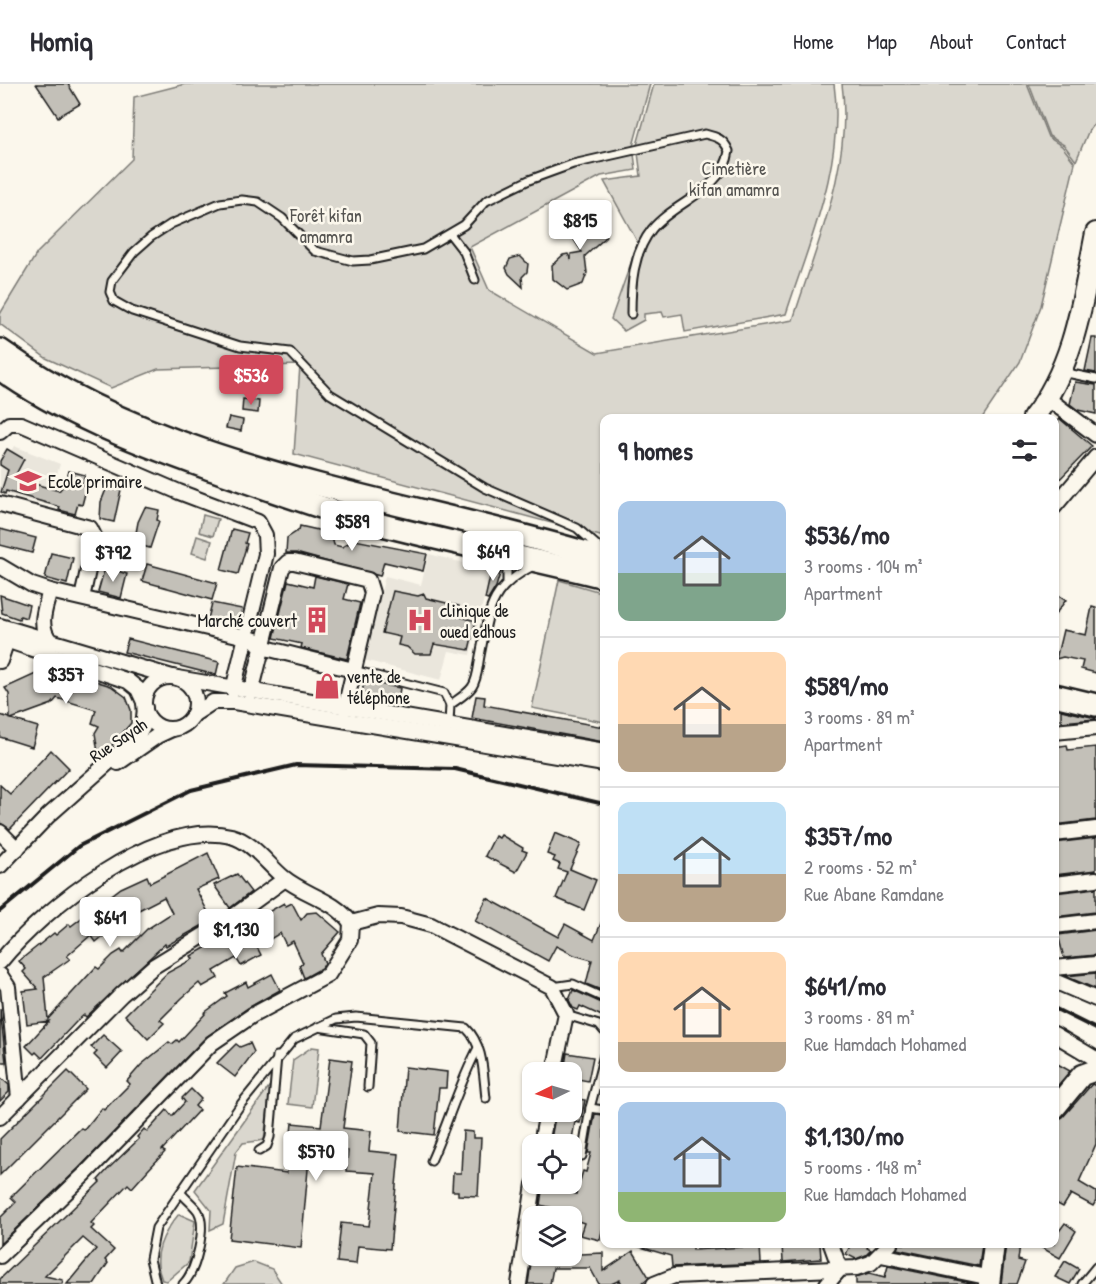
<!DOCTYPE html>
<meta charset="utf-8">
<style>
body{margin:0;font-family:"Patrick Hand",sans-serif;background:#f2f2f3;color:#2b2b33;height:100vh;display:flex;flex-direction:column;font-size:22px;white-space:nowrap}
*{box-sizing:border-box;margin:0}
p{font-size:20px;color:#7c7c81}
.icon{flex:none;width:33px;height:33px;fill:none;stroke:currentColor;stroke-width:2;stroke-linecap:round;stroke-linejoin:round}
.map{position:relative;flex:1;overflow:hidden}
.panel{position:absolute;left:600px;top:330px;width:459px;height:834px;display:flex;flex-direction:column;background:#fff;border-radius:12px;box-shadow:0 2px 4px #0004}
.panel>*{flex:none}
.needle{width:39px;rotate:265deg}
.tools{position:absolute;left:522px;top:978px;display:grid;gap:12px}
.tools a{display:grid;place-items:center;width:60px;height:60px;border-radius:12px;background:#fff;box-shadow:0 2px 4px #0004;font-size:30px}
.price{position:absolute;translate:-50% -51px;padding:0 14px;border-radius:6px;background:#fff;color:#222;font-size:20px;line-height:39px;filter:drop-shadow(0 2px 3px #0008)}
.price::after{content:'';position:absolute;left:50%;top:36px;width:18px;height:14px;margin-left:-9px;background:inherit;clip-path:polygon(0 0,100% 0,50% 100%)}
.price.selected{background:#d1495b;color:#fff}
ul{padding:0;list-style:none}
li{display:flex;align-items:center;gap:18px;height:150px;padding:0 18px}
li+li{border-top:2px solid #e1e1e2}
li span{display:grid;place-items:center;flex:none;width:168px;height:120px;border-radius:12px;color:#555}
li>.icon{margin-inline-start:auto}
span .icon{width:72px;height:72px;fill:#fffc;stroke-width:1}
li b{font-size:26px}
h2{display:flex;justify-content:space-between;align-items:center;height:72px;padding:0 18px;font-size:26px}
header{display:flex;align-items:center;gap:36px;box-sizing:border-box;height:84px;padding:0 30px;background:#fff;border-bottom:2px solid #e1e1e2}
header strong{font-size:28px}
nav{display:flex;gap:33px;margin-inline-start:auto;font-size:21px}
.map>svg:first-child{display:block}
</style>
<header>
<strong>Homiq</strong>
<nav><a>Home</a><a>Map</a><a>About</a><a>Contact</a></nav>
</header>
<div class="map">
<svg width="1096" height="1200" viewBox="0 0 1096 1200">
<rect width="100%" height="100%" fill="#fbf7ec"/>
<filter id="ink" filterUnits="userSpaceOnUse"><feTurbulence type="fractalNoise" baseFrequency=".0167" numOctaves="2"/><feDisplacementMap in="SourceGraphic" scale="12" xChannelSelector="R" yChannelSelector="G"/><feConvolveMatrix kernelMatrix="1 2 1 2 8 2 1 2 1" color-interpolation-filters="sRGB"/></filter>
<g filter="url(#ink)">
<g fill="#eae6dc">
<path d="M14,362L60,380L48,421L0,409V386Z"/>
<path d="M429,470L491,486L470,571L449,567L441,596L364,576L385,492L421,501Z"/>
</g>
<g fill="#dad7ce" stroke="#7b7a75" stroke-width="1.5">
<path d="M185,0H650L633,62L636,86L601,92L470,163L489,206L597,269L793,236C816,162 853,79 842,0H1027L1048,53L1062,62L1075,79L1041,222L1020,278L982,334H604V453L294,370L300,281L158,285L111,304L46,274L0,240V230L37,169L132,75L134,13Z"/>
<path d="M654,0H834C845,78 810,156 786,230L685,248L682,230L664,233L662,228L644,230V236L624,247L611,235L638,159L604,97L641,92L637,61Z"/>
<path d="M1029,0H1096V37L1089,46L1076,77L1064,61L1049,52Z"/>
<path d="M203,431L218,435L213,452L199,448Z"/>
<path d="M197,452L212,457L207,474L192,469Z"/>
<path d="M559,496L604,509V638L532,624Z"/>
<path d="M312,963L319,964L312,1023L288,1020L293,976Z"/>
<path d="M271,1000L264,1056L243,1059L236,1068L223,1140L210,1146L211,1126L195,1106Z"/>
<path d="M179,1130L195,1137L189,1178L167,1197L162,1196C151,1171 163,1149 179,1130Z"/>
<path d="M254,1178L272,1185L282,1200H224L235,1184Z"/>
</g>
<g fill="#c3c0b8" stroke="#1c1c1c" stroke-width="1.5" fill-rule="evenodd">
<path d="M36,0H68L80,20L58,33Z"/>
<path d="M587,129L599,132L603,136L607,148L605,154L585,172L587,189L583,200L567,206L553,195L552,181L563,171L568,170L571,176V170L582,168L573,154L572,137Z"/>
<path d="M520,172L528,180L527,188L522,193L523,203L509,190L506,184L510,175Z"/>
<path d="M1092,254H1096V289L1085,287Z"/>
<path d="M1075,298L1096,301V330L1078,326L1070,320Z"/>
<path d="M243,315L259,317L258,329L242,327Z"/>
<path d="M229,333L243,336L241,347L226,344Z"/>
<path d="M1060,335L1092,362L1054,401V341Z"/>
<path d="M7,365L24,375L14,394L59,407L66,399L69,387L85,391L82,401L87,402L82,421L78,420L75,430L59,426L60,423L6,407L5,410L1,408L8,386L0,381V377Z"/>
<path d="M109,398L122,401L114,438L100,435L101,418Z"/>
<path d="M145,423L159,426L157,436L159,437L150,464L134,460L138,438Z"/>
<path d="M300,442L331,449L334,461L342,463L349,459L350,455L427,470L423,487L384,478L380,492L296,469H286L287,454L299,446Z"/>
<path d="M0,445L36,454L32,469L0,461Z"/>
<path d="M232,445L248,449L245,459L247,460L238,490L221,486Z"/>
<path d="M51,469L73,474L67,500L45,494Z"/>
<path d="M147,480L217,499L212,516L142,497Z"/>
<path d="M105,483L127,490L121,514L98,508Z"/>
<path d="M492,484L501,486L496,503L488,516L485,515Z"/>
<path d="M315,492L348,500L344,515L360,519L347,575L301,564L302,560L274,554L288,497L313,503Z"/>
<path d="M393,507L418,512L424,510L426,514L459,522L457,532L476,537L469,566L434,560L431,570H415L407,563L398,561L400,553L382,549Z"/>
<path d="M1054,508L1066,516L1054,532Z"/>
<path d="M0,511L29,521L26,534L20,532L19,535L2,529Z"/>
<path d="M212,519L242,525L238,542L208,535Z"/>
<path d="M1092,523L1096,524V589L1081,585L1083,577L1063,573L1056,575L1063,546L1086,551Z"/>
<path d="M128,555L219,578L216,591L124,568Z"/>
<path d="M51,583L111,602L126,613L131,626V639L107,667L103,664L98,669L95,649L99,642L92,639L96,626L57,614L52,620L11,635L38,643L32,663L0,653V631L10,634L9,610L5,604Z"/>
<path d="M364,597L400,604L397,622L361,616Z"/>
<path d="M476,612L485,613L484,621L604,643V658L472,634Z"/>
<path d="M1061,626L1096,634V635L1061,638Z"/>
<path d="M1067,661L1068,666L1096,663V736L1054,741V663Z"/>
<path d="M51,666L69,684L10,745L0,739V701L10,710Z"/>
<path d="M555,749L581,760L570,785L596,796L584,826L556,814L567,788L558,785L560,780L553,777L555,773L547,770Z"/>
<path d="M501,751L523,764L522,766L527,768L516,788L485,772L495,752L499,754Z"/>
<path d="M1096,754V786L1054,791V759Z"/>
<path d="M208,769L219,795L196,805L212,836L166,862L165,860L86,933L84,931L77,937L42,974L36,968L34,970L26,962L49,937L27,940L23,907L38,905L23,888L26,885L19,877L54,849L56,851L69,840L71,842L121,804L147,792L150,799ZM164,813L172,829L147,845L123,869L121,866L113,871L99,885L96,883L48,935L44,893L70,875L67,872L91,851L96,858L129,831Z"/>
<path d="M237,790L251,808L230,824L214,801Z"/>
<path d="M1096,804V828L1054,833V809Z"/>
<path d="M487,814L558,853L565,840L594,856L604,832V890L601,906L586,900L592,876L574,871L556,862L548,877L475,837Z"/>
<path d="M284,819L286,822L292,819L301,836L307,829L317,828L340,848L321,870L325,879L322,884L304,894L299,881L303,879L293,857L286,861L280,849L257,863L261,871L241,882L236,874L214,887L218,894L202,903L199,899L182,914L160,936L164,939L148,955L125,931L167,889L193,875L191,872Z"/>
<path d="M1096,846V871L1064,874L1058,851Z"/>
<path d="M1096,889V905L1065,892Z"/>
<path d="M272,890L280,906L248,924L206,953L79,1084L0,1160V1134L16,1118L11,1113L81,1044L84,1046L102,1024L104,1026L130,1000L127,997L141,981L169,958L172,960L177,956L179,958L205,930L204,929L227,912L225,909L246,898L248,903Z"/>
<path d="M573,906L604,920V933L580,922L578,926L573,924L569,916Z"/>
<path d="M0,925L6,978H0Z"/>
<path d="M103,951L122,968L107,984L94,971L97,968L91,963Z"/>
<path d="M250,959L254,968L235,993L217,979L236,960L240,963Z"/>
<path d="M567,969L593,973L588,997L572,994V988H564Z"/>
<path d="M330,974L352,977L343,1044L371,1047L369,1067L399,1070L390,1165L358,1162L356,1180L337,1178L341,1139L369,1142L375,1089L346,1087L348,1067L310,1063L301,1164L229,1155L237,1083L287,1089L292,1039L321,1042Z"/>
<path d="M1054,978L1070,987L1054,1006Z"/>
<path d="M405,983L447,988L446,1004H439L434,1051L400,1047Z"/>
<path d="M68,987L86,1005L0,1091V1055Z"/>
<path d="M0,993L9,1001V1008L0,1017Z"/>
<path d="M1092,1000L1096,1002V1060L1079,1098L1096,1108V1117L1093,1122L1071,1110L1063,1123L1054,1118V1037L1063,1033Z"/>
<path d="M191,1005L201,1015L195,1022L199,1026L162,1066L165,1068L148,1086L132,1104L128,1100L91,1139L94,1142L91,1145L114,1166L105,1176L108,1179L94,1200H67L96,1165L83,1154L45,1192L63,1196L62,1200H0V1195L100,1098L98,1096L110,1083L139,1055L137,1053L144,1045L147,1048L167,1026L172,1032L185,1018L182,1014Z"/>
<path d="M572,1014L585,1016L580,1039L575,1038L572,1055L568,1054L567,1060H550L556,1028H572Z"/>
<path d="M595,1030L604,1031V1139L600,1156L580,1151L584,1139L572,1135L571,1128L540,1121L543,1100H555L554,1105L576,1110L583,1087L586,1088L591,1069H588Z"/>
<path d="M463,1047L473,1048V1054H481L478,1112L458,1111V1107H452L453,1089H461Z"/>
<path d="M1065,1139L1076,1147L1060,1174L1035,1160H1054V1154Z"/>
<path d="M638,1160L693,1161V1166L760,1162L761,1179L672,1183L671,1172L637,1162Z"/>
<path d="M782,1160H820L821,1175L783,1178Z"/>
<path d="M851,1160H869L867,1164L871,1166L866,1171L856,1175L846,1170Z"/>
<path d="M899,1160H982L979,1182L897,1165Z"/>
<path d="M1006,1160H1020L1018,1176L1025,1178L1017,1200H1001Z"/>
<path d="M633,1167L649,1193L641,1200H622L620,1196L611,1200H599L590,1184H553L550,1200H528L532,1172L603,1169V1187Z"/>
<path d="M1065,1177L1079,1185L1070,1200L1055,1193Z"/>
<path d="M888,1182L976,1200H856V1193L869,1189L885,1193Z"/>
</g>
<g fill="none" stroke-linecap="round" stroke-linejoin="round">
<g stroke="#1c1c1c" stroke-width="11">
<g id="lane">
<path d="M450,150L464,168L475,196"/>
<path d="M1062,288L1096,295"/>
<path d="M602,466L577,444L485,404L330,310L290,268L240,262L132,227L114,217L110,208L112,197L134,168L151,153L171,140L220,119L242,116L258,118L282,134L315,167L353,177L370,176L423,165L464,141L486,117L529,96L573,80L705,50C717,53 724,55 729,67C724,106 675,117 652,145C633,169 631,200 631,230"/>
<path d="M503,474L507,485V498"/>
<path d="M353,586L444,609L450,621L449,639"/>
<path d="M450,621C458,615 467,610 472,603C478,594 478,582 480,572C489,527 489,504 533,482"/>
<path d="M552,903L573,900L604,914"/>
<path d="M566,931L599,941L604,947"/>
<path d="M318,943L364,950L371,959L368,1003"/>
<path d="M590,1024L604,1026"/>
<path d="M259,1067L267,1062L270,1053L277,972"/>
<path d="M582,1072L590,1024L604,971"/>
<path d="M431,1077C448,1039 459,1000 478,964"/>
<path d="M181,1109C186,1115 194,1121 198,1127C207,1143 196,1188 183,1200"/>
<path d="M156,1200L150,1175L156,1144L241,1020L294,955L336,935L356,933L466,944C484,961 483,990 486,1014"/>
<path d="M1082,1200L1096,1183"/>
</g>
</g>
<g stroke="#1c1c1c" stroke-width="18">
<g id="street">
<path d="M1047,314L1096,351"/>
<path d="M0,348L9,340H21L179,408L258,438L265,451L266,470L233,606"/>
<path d="M0,420L90,444L95,454L82,514"/>
<path d="M1054,423L1096,373"/>
<path d="M0,482L32,501L50,507L246,553L255,556L262,563L353,586"/>
<path d="M50,507C45,525 37,542 51,558"/>
<path d="M0,542L172,593"/>
<path d="M0,554L128,597L138,605L144,618"/>
<path d="M0,577L7,556"/>
<circle cx="170" cy="619" r="26"/>
<path d="M177,594L604,667"/>
<path d="M251,609L282,484L288,478H294L368,496L372,509L345,624"/>
<path d="M193,631L213,618H234L604,680"/>
<path d="M1054,648L1096,644"/>
<path d="M118,679L157,652L172,645"/>
<path d="M0,748L17,765"/>
<path d="M1054,750L1096,745"/>
<path d="M0,782L48,732L136,654L143,643L145,624"/>
<path d="M1054,800L1096,795"/>
<path d="M351,839L378,832L401,833L431,841L552,903L566,930L554,988"/>
<path d="M1054,842L1096,837"/>
<path d="M0,878C44,824 156,734 231,752C253,758 267,780 284,794C305,811 335,816 351,839L350,856L328,891L253,931L212,959L85,1090L0,1172"/>
<path d="M1054,884L1096,880"/>
<path d="M0,891L8,903L19,1014"/>
<path d="M1054,897L1096,915"/>
<path d="M1054,950L1096,975"/>
<path d="M0,1033L121,911L154,882L227,837L285,795"/>
<path d="M541,1060L547,1028"/>
<path d="M881,1171L991,1194"/>
<path d="M519,1200L534,1100"/>
<path d="M654,1200L674,1192L856,1184L871,1179L890,1160"/>
<path d="M827,1200L840,1185L831,1160"/>
</g>
</g>
<g stroke="#1c1c1c" stroke-width="24">
<g id="secondary">
<path d="M1033,334C1075,281 1083,214 1096,149"/>
<path d="M1054,1025L1082,991L1096,986"/>
<path d="M989,1200L994,1160"/>
</g>
</g>
<g stroke="#1c1c1c" stroke-width="26">
<g id="primary">
<path d="M0,266C174,390 404,413 604,474"/>
<path d="M0,285C61,329 135,358 205,383C256,401 305,419 356,434C438,457 522,472 604,493"/>
<path d="M1054,611L1096,621"/>
</g>
</g>
<use href="#lane" stroke="#fbf7ec" stroke-width="7"/>
<use href="#street" stroke="#fbf7ec" stroke-width="14"/>
<use href="#secondary" stroke="#fbf7ec" stroke-width="20"/>
<use href="#primary" stroke="#fbf7ec" stroke-width="21"/>
<g stroke="#1c1c1c" stroke-width="4">
<path d="M0,827L79,762L191,706L296,681L455,685L604,720"/>
<path d="M1054,924L1096,945"/>
</g>
</g>
</g>
<defs>
<g id="school-bare" transform="scale(2.07)"><path d="M0-5L7-2L0 1L-7-2ZM-4 1L0 2.5L4 1V4Q0 6-4 4Z" fill="#d1495b" stroke="#fbf7ec" stroke-width="2.5" paint-order="stroke"/></g>
<g id="building-bare" transform="scale(2.07)"><path d="M-4-6H4V6H1V3H-1V6H-4ZM-2.5-4.3h1.7v1.8h-1.7ZM.8-4.3h1.7v1.8H.8ZM-2.5-1h1.7V.8h-1.7ZM.8-1h1.7V.8H.8Z" fill="#d1495b" stroke="#fbf7ec" stroke-width="2.5" paint-order="stroke"/></g>
<g id="hospital-bare" transform="scale(2.07)"><path d="M-5-5h3v3.5h4V-5h3V5h-3V1.5h-4V5h-3Z" fill="#d1495b" stroke="#fbf7ec" stroke-width="2.5" paint-order="stroke"/></g>
<g id="shop-bare" transform="scale(2.07)"><path d="M-5-2.5h2.3a2.7 3.5 0 0 1 5.4 0H5L5.5 6h-11ZM-1.5-2.5h3a1.5 2.3 0 0 0-3 0Z" fill="#d1495b" stroke="#fbf7ec" stroke-width="2.5" paint-order="stroke"/></g>
</defs>
<g fill-rule="evenodd">
<use href="#school-bare" x="28" y="397"/>
<use href="#building-bare" x="317" y="536"/>
<use href="#hospital-bare" x="420" y="536"/>
<use href="#shop-bare" x="327" y="602"/>
</g>
<g text-anchor="middle" dominant-baseline="central" stroke-width="5" stroke-linejoin="round" paint-order="stroke">
<g font-size="18" fill="#555451" stroke="#fbf7ec">
<text x="734" y="84">Cimetière<tspan x="734" dy="21">kifan amamra</tspan></text>
<text x="326" y="131">Forêt kifan<tspan x="326" dy="21">amamra</tspan></text>
</g>
<g font-size="18" fill="#1c1c1c" stroke="#fbf7ec" text-anchor="start">
<text x="48" y="397">Ecole primaire</text>
<text x="440" y="526">clinique de<tspan x="440" dy="21">oued edhous</tspan></text>
<text x="297" y="536" text-anchor="end">Marché couvert</text>
<text x="347" y="592">vente de<tspan x="347" dy="21">téléphone</tspan></text>
</g>
<g font-size="18" fill="#1c1c1c" stroke="#fbf7ec">
<text transform="translate(118 656) rotate(-34)">Rue Sayah</text>
</g>
</g>
</svg>
<div class="tools">
<a><svg class="needle" viewBox="-14 -14 28 28"><path d="M0-13l5 13h-10z" fill="#e53935"/><path d="M0 13l5-13h-10z" fill="#7c7c81"/></svg></a>
<a><svg class="icon" aria-label="locate" viewBox="0 0 24 24"><circle cx="12" cy="12" r="6"/><path d="M12 2v4M12 18v4M2 12h4M18 12h4"/></svg></a>
<a><svg class="icon" aria-label="layers" viewBox="0 0 24 24"><path d="M12 4l9 5-9 5-9-5zM3 14l9 5 9-5"/></svg></a>
</div>
<b class="price" style="left:580px;top:167px">$815</b>
<b class="price selected" style="left:251px;top:322px">$536</b>
<b class="price" style="left:352px;top:468px">$589</b>
<b class="price" style="left:493px;top:498px">$649</b>
<b class="price" style="left:113px;top:499px">$792</b>
<b class="price" style="left:66px;top:621px">$357</b>
<b class="price" style="left:110px;top:864px">$641</b>
<b class="price" style="left:236px;top:876px">$1,130</b>
<b class="price" style="left:316px;top:1098px">$570</b>
<section class="panel">
<h2>9 homes<svg class="icon" aria-label="filters" viewBox="0 0 24 24"><path d="M4 7h16M4 17h16"/><circle cx="9" cy="7" r="2"/><circle cx="15" cy="17" r="2"/></svg></h2>
<ul>
<li><span style="background:linear-gradient(#a9c7e8 60%,#7fa58c 0)"><svg class="icon" aria-label="home" viewBox="0 0 24 24"><path d="M3 11l9-7 9 7M6 9v11h12V9"/></svg></span><div><b>$536/mo</b><p>3 rooms · 104 m²</p><p>Apartment</p></div></li>
<li><span style="background:linear-gradient(#ffd9b3 60%,#b9a48a 0)"><svg class="icon" aria-label="home" viewBox="0 0 24 24"><path d="M3 11l9-7 9 7M6 9v11h12V9"/></svg></span><div><b>$589/mo</b><p>3 rooms · 89 m²</p><p>Apartment</p></div></li>
<li><span style="background:linear-gradient(#bfe0f5 60%,#b9a48a 0)"><svg class="icon" aria-label="home" viewBox="0 0 24 24"><path d="M3 11l9-7 9 7M6 9v11h12V9"/></svg></span><div><b>$357/mo</b><p>2 rooms · 52 m²</p><p>Rue Abane Ramdane</p></div></li>
<li><span style="background:linear-gradient(#ffd9b3 75%,#b9a48a 0)"><svg class="icon" aria-label="home" viewBox="0 0 24 24"><path d="M3 11l9-7 9 7M6 9v11h12V9"/></svg></span><div><b>$641/mo</b><p>3 rooms · 89 m²</p><p>Rue Hamdach Mohamed</p></div></li>
<li><span style="background:linear-gradient(#a9c7e8 75%,#8fb573 0)"><svg class="icon" aria-label="home" viewBox="0 0 24 24"><path d="M3 11l9-7 9 7M6 9v11h12V9"/></svg></span><div><b>$1,130/mo</b><p>5 rooms · 148 m²</p><p>Rue Hamdach Mohamed</p></div></li>
</ul>
</section>
</div>
